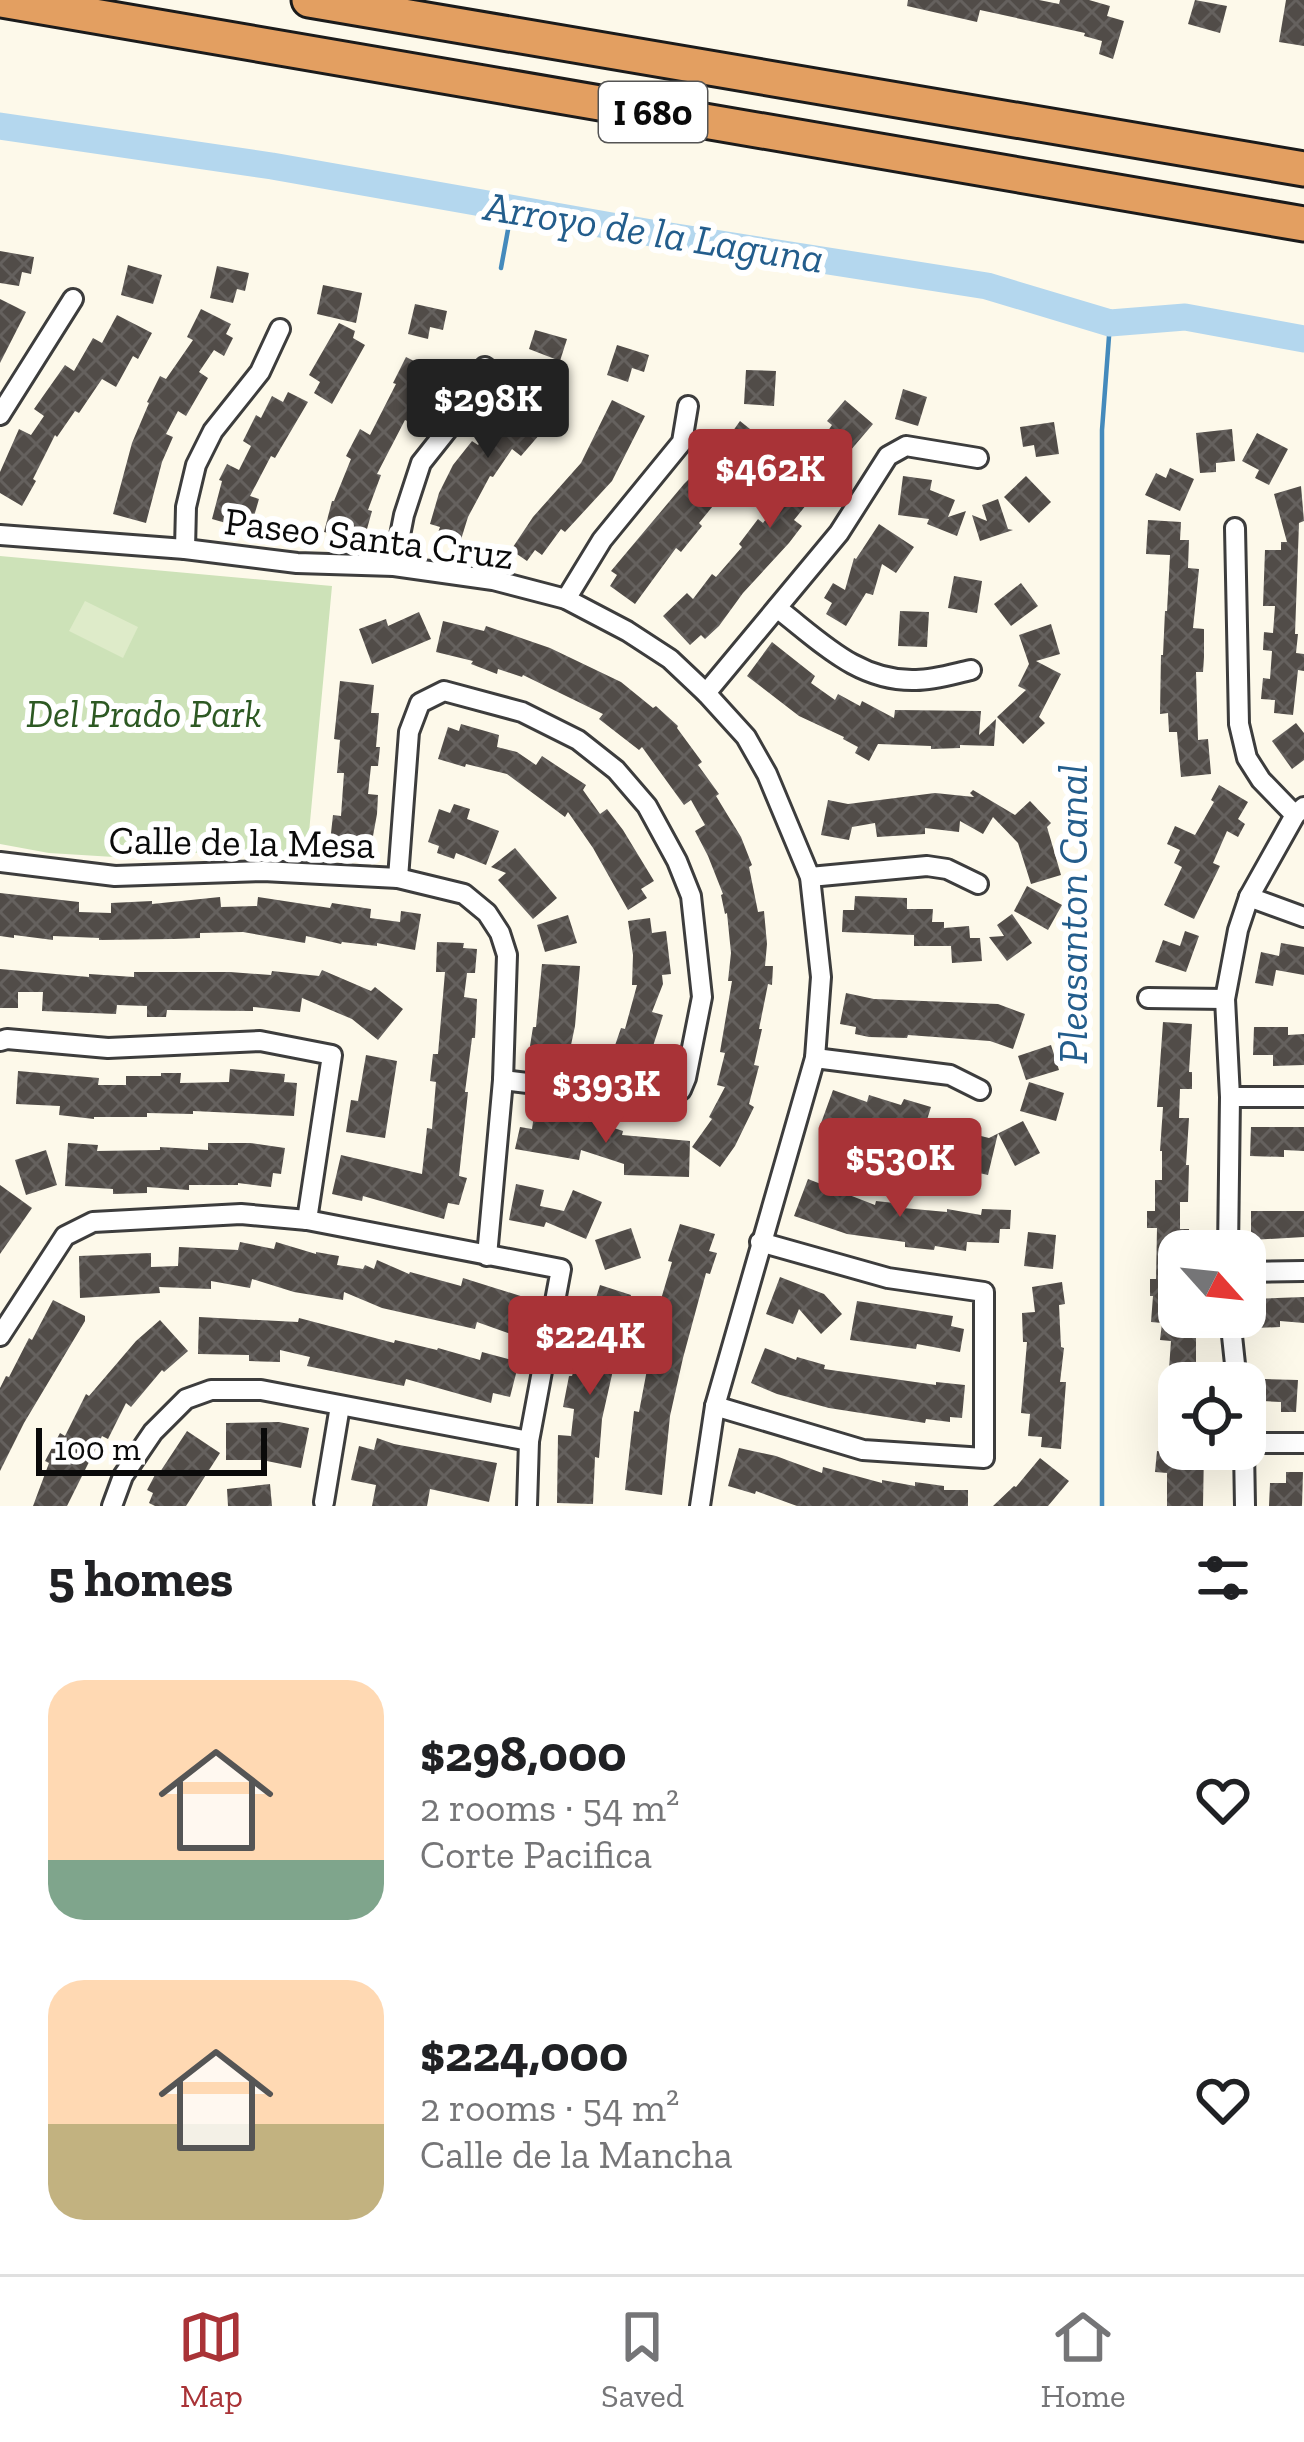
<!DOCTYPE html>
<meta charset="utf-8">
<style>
body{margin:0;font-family:"Zilla Slab",serif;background:#f2f2f2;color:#202124;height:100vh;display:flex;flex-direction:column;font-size:45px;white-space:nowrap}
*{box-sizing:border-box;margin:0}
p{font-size:39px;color:#757577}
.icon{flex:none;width:66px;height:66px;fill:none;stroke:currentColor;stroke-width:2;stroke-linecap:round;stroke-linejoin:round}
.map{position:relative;height:1506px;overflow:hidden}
.drawer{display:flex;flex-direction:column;background:#fff;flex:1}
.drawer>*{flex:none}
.needle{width:78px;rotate:117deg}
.controls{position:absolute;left:1158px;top:1230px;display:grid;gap:24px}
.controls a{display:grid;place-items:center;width:108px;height:108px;border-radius:24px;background:#fff;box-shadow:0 12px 48px #0002;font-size:60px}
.scale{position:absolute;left:36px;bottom:30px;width:231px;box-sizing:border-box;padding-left:12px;border:6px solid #0a0a0a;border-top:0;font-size:33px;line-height:42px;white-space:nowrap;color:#0a0a0a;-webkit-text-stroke:9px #fff;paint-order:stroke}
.price{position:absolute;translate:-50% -102px;padding:0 27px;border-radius:12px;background:#a93337;color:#fff;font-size:39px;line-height:78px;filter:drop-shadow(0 3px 6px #0008)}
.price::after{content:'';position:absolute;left:50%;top:72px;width:36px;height:27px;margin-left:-18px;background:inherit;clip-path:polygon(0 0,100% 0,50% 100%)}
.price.selected{background:#222;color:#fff}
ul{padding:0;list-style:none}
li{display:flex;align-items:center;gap:36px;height:300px;padding:0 48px}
li span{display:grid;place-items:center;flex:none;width:336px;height:240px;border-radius:36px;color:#555}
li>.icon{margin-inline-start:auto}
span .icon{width:144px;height:144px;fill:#fffc;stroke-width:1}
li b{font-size:51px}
h2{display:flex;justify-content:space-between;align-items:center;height:144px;padding:0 48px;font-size:51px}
.tabs{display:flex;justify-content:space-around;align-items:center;height:168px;border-top:3px solid #e0e0e0;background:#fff;font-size:33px;color:#757577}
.tabs a{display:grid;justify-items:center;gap:6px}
.tabs .selected{color:#a93337}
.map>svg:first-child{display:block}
</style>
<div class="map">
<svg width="1304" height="1506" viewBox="0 0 1304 1506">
<defs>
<pattern id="building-cross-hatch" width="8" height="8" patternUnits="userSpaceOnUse" patternTransform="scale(3)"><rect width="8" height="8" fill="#514c48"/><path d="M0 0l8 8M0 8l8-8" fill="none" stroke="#65615e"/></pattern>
</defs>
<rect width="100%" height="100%" fill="#fdf9ea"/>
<path fill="#cde2b8" d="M0,556L332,586L307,854L252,850L114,857L49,853L0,844Z"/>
<path fill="#deebc9" d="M85,601L138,627L123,658L69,631Z"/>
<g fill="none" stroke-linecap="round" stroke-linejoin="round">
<g stroke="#448abc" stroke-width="4.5">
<path d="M501,268L512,208"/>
<path d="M1102,1506V430L1110,323"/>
</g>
<path stroke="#b4d7ee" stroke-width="27" d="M0,126L272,166L657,234L987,286L1110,323L1185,317L1304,339"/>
</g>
<g fill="url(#building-cross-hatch)">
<path d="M908,0H1039L1059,4L1060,0H1089L1110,6L1107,16L1124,21L1113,59L1099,54L1102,41L1084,36L1085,33L980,10L977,22L907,6Z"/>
<path d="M1195,0L1227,6L1220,33L1188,24Z"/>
<path d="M1286,0H1304V46L1279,42Z"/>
<path d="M0,251L34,257L31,274L22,272L19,286L0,283Z"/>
<path d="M128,265L162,275L153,304L121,295Z"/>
<path d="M217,266L249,273L245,291L237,289L233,303L210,298Z"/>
<path d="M323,285L362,293L356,323L317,314Z"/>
<path d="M0,299L26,312L0,363Z"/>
<path d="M415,304L447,311L443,330L430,327L428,339L408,334Z"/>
<path d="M201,309L231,324L226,334L233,338L224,356L214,350L199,372L208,378L186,416L178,411L166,434L173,437L162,462L146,523L113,514L132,443L149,403L147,402L160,376L166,379L193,340L187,337Z"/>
<path d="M117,315L152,333L138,359L133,356L116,387L102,379L79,413L75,411L57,437L55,435L33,479L36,481L22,506L0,493V472L19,429L31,435L44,416L34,409L65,365L74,371L93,338L102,343Z"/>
<path d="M339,323L355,331L353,338L365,345L332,404L314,393L320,382L309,375Z"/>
<path d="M535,330L567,339L560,361L529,349Z"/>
<path d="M617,345L649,355L644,372L632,368L628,382L607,375Z"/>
<path d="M406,357L434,371L429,381L436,385L414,424L405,420L377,474L381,475L368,510L372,511L367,529L360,528L357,540L324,532L332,501H334L351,459L346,456L360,429L370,435L396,384L393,383Z"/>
<path d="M746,370L776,371L774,406L744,404Z"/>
<path d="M532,379L557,402L534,429L540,434L521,456L512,449L493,477L490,476L468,517L459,546L436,538L440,527L430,524L439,493L453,465L472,441L478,445Z"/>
<path d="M903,389L927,397L918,426L895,419Z"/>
<path d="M288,392L308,402L275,458L271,456L250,496L259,499L250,530L212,519L222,481L219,480L227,464L239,470L251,446L243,441L256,415L261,418L272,396L283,402Z"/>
<path d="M612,400L645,416L612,481L565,532L561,529L542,555L535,550L527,561L511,550L533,517L581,463Z"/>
<path d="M845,400L873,424L844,458L847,460L821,498L815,494L794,520L802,526L789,543L743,593L719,626L705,639L701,635L690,645L663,616L687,593L693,599L712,574L716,577L742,547L739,544L758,519L763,523L788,490L832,425L827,421Z"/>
<path d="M740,421L770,445L745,475L747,478L727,499L722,495L699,523L702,526L681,552L676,548L635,604L610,586L617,575L611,571L684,484L723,445Z"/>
<path d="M1054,422L1059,454L1036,457L1034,445L1023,447L1020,427Z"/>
<path d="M1232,429L1235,461L1216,463V472L1200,473L1196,433Z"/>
<path d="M1257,433L1288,449L1269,485L1255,478L1259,470L1242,461Z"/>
<path d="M1170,468L1194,479L1180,511L1145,495L1156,473L1166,478Z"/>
<path d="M903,476L932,480L930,490L955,500L948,517L966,511L957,536L927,524L929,519L898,515Z"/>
<path d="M1026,476L1051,502L1029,523L1004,497Z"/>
<path d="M1301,486L1304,521L1299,523L1295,634H1298L1296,653L1304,654V671L1298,670L1293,715L1274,713L1275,700L1261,699L1263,678L1270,679L1272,651L1263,650L1264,632L1273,633L1275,606H1263L1265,550H1281V542H1287L1274,494Z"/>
<path d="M998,499L1008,529L1013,530L980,541L972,515L987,521L982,505Z"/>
<path d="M1148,520L1181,522L1180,540H1189L1188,568L1199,569L1193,628L1204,629V657L1203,672H1196L1198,740L1208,739L1211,774L1181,777L1177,732H1169L1168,713L1160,714L1161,655H1163L1165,611H1167L1170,555L1146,554Z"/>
<path d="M879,524L914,547L896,573L882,564L873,595L866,593L846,626L826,614L832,603L824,598L833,583L845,590L854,558L856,559Z"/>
<path d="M954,576L982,581L977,613L948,608Z"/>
<path d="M1021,583L1038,606L1011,626L994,604Z"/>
<path d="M900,611L929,612L927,647L898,646Z"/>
<path d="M419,612L431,639L372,664L359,629L386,619L388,626Z"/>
<path d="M443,621L484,631L486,626L550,648L621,682L653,708L656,706L678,726L677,728L702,762L698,765L719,794L716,796L741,837L752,865L749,867L758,912L764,911L767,944L765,966H773L772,985L768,984L759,1029H762L754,1065L759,1066L749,1104L754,1107L735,1146L720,1167L692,1147L712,1119L709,1117L725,1087L717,1085L725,1053L720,1052L732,981H728L731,953L727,913L725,914L721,895L723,894L708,856L695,831L705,825L691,800L684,805L642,747L639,750L599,719L603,714L523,675L522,677L498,669L497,674L471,664L473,661L436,652Z"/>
<path d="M1051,624L1060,654L1036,661L1061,674L1039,717L1045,723L1023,744L997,717L1026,690L1018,686L1029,664L1019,635Z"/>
<path d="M772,642L815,676L811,683L835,700L838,694L860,706L862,701L894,718L895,710L981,711L979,735L996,719L994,746L960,745V748L931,749V746L878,744L869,761L855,753L858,747L843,739L844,737L799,716L747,676Z"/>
<path d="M340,681L374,685L371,713H379L376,747H380L378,766H371L368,794L378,795L377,814L373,836H366L365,846L330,842L333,815L341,816L344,773H337L340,740L334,739Z"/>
<path d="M1296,723L1304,733V760L1292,769L1272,741Z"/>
<path d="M461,724L499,735L497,747L517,752L536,765L542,756L586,785L583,790L600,814L607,809L623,830L654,881L641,889L647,898L628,910L593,848L568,812L565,817L507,774L466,764L465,767L438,759L448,727L459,731Z"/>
<path d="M1219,785L1248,802L1238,819L1245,824L1238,837L1227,831L1213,863L1220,866L1194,919L1164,905L1182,867L1174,863L1180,850L1167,844L1175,826L1195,835L1214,802L1211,800Z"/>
<path d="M973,790L1015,815L1030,801L1051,823L1047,827L1061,875L1031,884L1018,843L993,817L983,834L960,821L959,832L925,828V834L877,837L875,823L852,827L849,840L821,835L828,800L848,804L935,793L974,797L970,793Z"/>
<path d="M454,804L470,809L467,819L499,831L486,865L456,853L454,859L437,853L439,846L428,842L439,809L450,813Z"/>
<path d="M515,848L557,898L533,919L498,880L506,873L491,867Z"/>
<path d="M1027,886L1062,905L1048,930L1014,911Z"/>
<path d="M0,893L79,902V912L111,913V903L152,901V904L220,897L221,907L257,906L258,897L330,908L332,903L371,909L370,918L400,922L401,911L421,914L415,950L377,943V946L342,942L341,944L306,936L305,943L243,932L200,933V938L174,939L99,940V938L53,936V940L14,935V938L0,936Z"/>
<path d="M855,896L907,898V909H933L932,922H944V928L969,926L970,938H980L982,961L952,963L951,946H914V935L842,932L843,910H854Z"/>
<path d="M1012,914L1032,943L1007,961L989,937L1004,936L997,925Z"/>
<path d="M568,915L577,943L545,952L537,925Z"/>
<path d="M650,918L652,933L666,931L671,974L662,975L663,984L652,1012L663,1015L646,1068L611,1057L621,1028L625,1029L637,985H632L633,955L628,921Z"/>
<path d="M1185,931L1199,936L1186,972L1155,962L1163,940L1180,946Z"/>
<path d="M437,942L464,943L463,948L477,949L475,973H467L464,997L477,999L475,1038H472L465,1092H468L459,1176L467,1178L459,1205L448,1203L444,1219L363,1196L362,1201L332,1194L341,1155L422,1174L427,1128L432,1129L436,1082L430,1081L433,1054H438L445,972H436Z"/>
<path d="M1281,943L1304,947V975L1276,970L1273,986L1255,983L1261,952L1279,956Z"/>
<path d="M542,964L580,966L575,1026L567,1064L536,1058L538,1048L530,1046L533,1027H536Z"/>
<path d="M0,969L89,977V974L134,977V972H230L271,975L272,971L319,976L322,970L371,991L375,987L403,1009L378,1040L352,1019L302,998L300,1012L253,1007V1011L167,1010L166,1017H147V1006L117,1005L116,1014L42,1011L43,992H18V1008H0Z"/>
<path d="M846,993L874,999L998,1004L1025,1014L1013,1049L990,1041L908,1035L907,1038L869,1037L855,1034L856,1027L840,1024Z"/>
<path d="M1163,1022L1192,1024L1189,1072H1192V1089H1180L1179,1118H1189L1186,1165H1189L1188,1202H1180V1229H1189V1246H1179V1317H1186L1185,1324L1196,1325V1383H1168L1171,1341L1160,1340L1162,1323L1151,1322L1153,1296H1150V1279H1156L1157,1228H1147V1211H1155V1180H1162V1151H1160L1163,1107H1157Z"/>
<path d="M1254,1027H1288V1035L1304,1034V1065L1273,1066V1055H1253Z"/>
<path d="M1051,1045L1059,1070L1026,1080L1018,1056Z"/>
<path d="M366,1055L397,1061L385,1138L346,1132L351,1100L358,1101Z"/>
<path d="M230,1069L285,1074L284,1082L297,1083L294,1116L193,1111V1114L147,1113V1117H94V1119L59,1115L60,1106L16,1104L18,1071L99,1078L98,1085H126V1076H161V1073H181L180,1083L229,1082Z"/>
<path d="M1029,1082L1064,1093L1056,1121L1020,1111Z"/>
<path d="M833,1090L867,1102L869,1095L901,1105L904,1099L931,1107L926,1123L976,1138L977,1135L989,1138L1023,1121L1040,1153L1015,1166L998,1133L988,1175L947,1166L946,1169L920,1162L924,1147L885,1135L883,1140L850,1129L847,1136L820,1126Z"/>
<path d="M534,1115L568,1121L570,1116L587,1119L623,1131L622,1135L690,1141L689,1177L624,1175V1164L581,1150L579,1160L515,1149L520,1127L532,1129Z"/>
<path d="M1251,1127H1304V1151L1284,1150V1157L1250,1156Z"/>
<path d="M68,1143L98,1145L97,1151L160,1150V1147L208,1150V1143H250L285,1148L281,1174L273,1173L271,1187L238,1183V1185H189V1190L147,1187V1193L113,1194V1189L65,1186Z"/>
<path d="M46,1150L57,1185L26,1195L15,1160Z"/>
<path d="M808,1179L875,1205L876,1201L904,1204L903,1208L947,1212V1209L981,1215L982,1209L1011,1210L1010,1229H1000L999,1243L967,1242L966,1251L935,1246L934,1250L905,1247V1242L847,1234L794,1216Z"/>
<path d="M516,1184L544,1190L540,1206L564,1211L573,1190L602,1202L586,1239L546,1222L544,1227L509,1220Z"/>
<path d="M0,1185L32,1208L0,1254Z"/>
<path d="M1251,1211H1304V1237L1251,1240Z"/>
<path d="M680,1224L715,1234L709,1251L717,1253L710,1274L706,1273L683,1358L670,1416L662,1495L625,1490L634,1411L639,1412L659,1306L672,1262L668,1261Z"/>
<path d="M631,1228L641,1258L605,1270L595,1240Z"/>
<path d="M1028,1232L1056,1235L1053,1269L1024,1266Z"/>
<path d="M240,1242L274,1249L276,1242L316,1254V1252L339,1256L337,1265L363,1269L365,1265L374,1269L377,1260L409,1274L410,1272L461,1286L463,1278L530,1299L516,1336L477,1322L475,1329L382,1308L344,1292L343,1300L294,1292L252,1279L250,1288L211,1281V1289L159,1287L160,1293L80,1298L79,1256L151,1253V1267L178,1266L179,1247L238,1250Z"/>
<path d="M780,1277L824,1294L842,1314L821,1334L799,1309L793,1324L766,1314Z"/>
<path d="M1062,1282L1065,1304L1059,1305L1061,1347L1064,1348L1060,1382H1066L1061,1449L1041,1447L1042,1437L1028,1436L1030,1414L1021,1413L1027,1342H1023L1022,1313L1035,1312L1032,1287Z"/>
<path d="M600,1285L631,1295L617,1339H620L602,1419L599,1458L595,1457L593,1504L557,1503L558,1435L571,1436L574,1409L563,1407L569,1376H572Z"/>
<path d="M1304,1297V1323L1280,1321V1327L1256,1328L1254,1299Z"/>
<path d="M53,1300L85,1316V1321L24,1423L0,1471V1388L6,1376L9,1377L29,1338L32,1340Z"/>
<path d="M857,1301L953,1316L951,1326L964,1329L960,1352L917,1344L916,1349L850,1340Z"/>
<path d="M199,1317L298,1322L299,1318L394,1343L395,1340L437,1350L438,1348L480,1360L482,1352L519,1362L510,1397L493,1393L491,1403L406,1379L404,1386L307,1366L310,1357L280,1350V1362L249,1361V1355L198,1354Z"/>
<path d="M160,1320L188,1351L164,1372L162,1370L131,1407L126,1403L108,1439L102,1436L67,1506H33L49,1463L45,1461L60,1433L65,1436L86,1394L89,1396L136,1341Z"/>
<path d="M765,1348L796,1360L797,1357L825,1365L824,1369L936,1385V1382L965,1385L962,1418L950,1417V1422L926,1419L925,1423L829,1408L777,1394L751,1383Z"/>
<path d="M1265,1379L1298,1380L1296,1412H1281V1402L1263,1401Z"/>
<path d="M279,1422L309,1428L301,1468L262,1460H226V1423Z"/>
<path d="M187,1431L220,1453L186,1506H155L149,1503L153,1493L147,1490L157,1471L160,1472Z"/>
<path d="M377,1438L394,1444L497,1463L489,1502L430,1489L427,1506H372L376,1485L351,1480L359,1446L374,1450Z"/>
<path d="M739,1448L776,1456L822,1473L823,1467L882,1483V1480L915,1486V1482L944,1486V1490H968V1506H797L756,1491L755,1494L728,1486Z"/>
<path d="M1169,1449H1204L1203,1506H1167V1473L1155,1472L1157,1451L1169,1452Z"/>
<path d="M1040,1458L1069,1481L1048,1506H993L1014,1486L1016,1487Z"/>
<path d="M1286,1472H1303L1302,1506H1269L1270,1483H1286Z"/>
<path d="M270,1484L272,1506H228L227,1489Z"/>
</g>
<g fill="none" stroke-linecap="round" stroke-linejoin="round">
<g stroke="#3d3d3d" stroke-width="24">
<g id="minor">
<path d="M0,415L73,299"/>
<path d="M1235,528L1239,724L1247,758L1261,780L1295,815"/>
<path d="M0,535L185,549L297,563L394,566L493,580L566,599L627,631L670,659L706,693L746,737L767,774L810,877L821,977L815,1058L715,1406L700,1506"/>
<path d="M185,549L186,507L196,465L213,431L260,372L280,329"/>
<path d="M394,566L404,515L421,463L471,400L485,367"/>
<path d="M566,599L602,540L682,442L688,406"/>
<path d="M777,608C820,641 858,682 916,680C934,680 953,674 971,670"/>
<path d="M706,693L839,533L888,456L906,446L978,458"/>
<path d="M0,862L115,876L263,871L398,878L464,894L487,913L500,933L507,955L503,1080L487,1256"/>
<path d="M810,877L927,866L947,869L978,884"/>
<path d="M398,878L409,732L420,703L444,691L522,712L578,740L616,770L647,806L677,861L691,896L702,997L686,1078L681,1090L666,1100L503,1080"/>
<path d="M1249,897L1304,917"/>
<path d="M1148,998L1225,999"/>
<path d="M0,1041L7,1039L108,1048L260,1041L332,1055L307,1220"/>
<path d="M815,1058L950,1075L980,1090"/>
<path d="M1230,1097H1304"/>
<path d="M1228,1251L1230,1097L1225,999L1238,930L1249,897L1295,815L1304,807"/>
<path d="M1245,1272L1304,1271"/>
<path d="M1230,1317L1237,1383"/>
<path d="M0,1336L65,1236L93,1222L241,1214L307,1220L561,1269L529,1441L527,1506"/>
<path d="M715,1406L863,1450L984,1458V1292L888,1278L760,1242"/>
<path d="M1245,1443H1304"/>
<path d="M1244,1449L1245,1506"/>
<path d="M324,1502L340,1406"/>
<path d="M112,1506L123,1476L153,1432L186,1399L211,1390H261L529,1441"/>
</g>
</g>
<g stroke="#1b1b1b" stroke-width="39">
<g id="motorway">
<path d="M1,0L1304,224"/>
<path d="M309,0L1304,169"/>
</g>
</g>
<use href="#minor" stroke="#fff" stroke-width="18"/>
<use href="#motorway" stroke="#e39f61" stroke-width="33"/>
</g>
<g text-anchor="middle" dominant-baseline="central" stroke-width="12" stroke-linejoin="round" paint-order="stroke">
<rect fill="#fff" stroke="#545454" stroke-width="3" x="599" y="82" width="108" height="60" rx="9"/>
<g font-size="36" font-weight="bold" fill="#0a0a0a">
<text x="653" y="112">I 680</text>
</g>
<g font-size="39" fill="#0a0a0a" stroke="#fff">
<text transform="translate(369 538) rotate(7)">Paseo Santa Cruz</text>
<text transform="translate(242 842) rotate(1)">Calle de la Mesa</text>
</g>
<g font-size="39" font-style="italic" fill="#2d5923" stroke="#fff">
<text x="144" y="713">Del Prado Park</text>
</g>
<g font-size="42" font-style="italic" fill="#235d8c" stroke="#fff">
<text transform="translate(654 232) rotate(9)">Arroyo de la Laguna</text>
<text transform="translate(1072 914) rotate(-90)">Pleasanton Canal</text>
</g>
</g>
</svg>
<div class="controls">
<a><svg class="needle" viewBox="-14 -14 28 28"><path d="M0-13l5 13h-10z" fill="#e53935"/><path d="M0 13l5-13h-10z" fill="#757577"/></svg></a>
<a><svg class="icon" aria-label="locate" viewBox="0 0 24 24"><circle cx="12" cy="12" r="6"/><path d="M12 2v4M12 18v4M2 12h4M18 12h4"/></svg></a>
</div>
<div class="scale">100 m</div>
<b class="price selected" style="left:488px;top:461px">$298K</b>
<b class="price" style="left:770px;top:531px">$462K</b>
<b class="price" style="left:606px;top:1146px">$393K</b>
<b class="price" style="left:900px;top:1220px">$530K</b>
<b class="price" style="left:590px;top:1398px">$224K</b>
</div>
<section class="drawer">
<h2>5 homes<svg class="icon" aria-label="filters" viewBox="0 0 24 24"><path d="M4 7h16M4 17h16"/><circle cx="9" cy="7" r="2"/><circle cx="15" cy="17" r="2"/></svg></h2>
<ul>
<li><span style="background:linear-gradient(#ffd9b3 75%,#7fa58c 0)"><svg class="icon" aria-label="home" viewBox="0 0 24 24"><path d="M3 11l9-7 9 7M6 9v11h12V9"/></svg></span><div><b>$298,000</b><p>2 rooms · 54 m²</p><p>Corte Pacifica</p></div><svg class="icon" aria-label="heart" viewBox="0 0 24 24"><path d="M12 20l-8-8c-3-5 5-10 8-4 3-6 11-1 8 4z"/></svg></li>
<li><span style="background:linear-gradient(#ffd9b3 60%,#c2b280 0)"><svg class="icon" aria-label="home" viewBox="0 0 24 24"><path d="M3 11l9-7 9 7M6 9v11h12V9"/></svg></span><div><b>$224,000</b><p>2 rooms · 54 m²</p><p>Calle de la Mancha</p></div><svg class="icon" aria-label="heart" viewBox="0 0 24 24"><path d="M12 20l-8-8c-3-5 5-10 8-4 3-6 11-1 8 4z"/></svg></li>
</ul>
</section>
<nav class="tabs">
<a class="selected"><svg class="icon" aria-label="map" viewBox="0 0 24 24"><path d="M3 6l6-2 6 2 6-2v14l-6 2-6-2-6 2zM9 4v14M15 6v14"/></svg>Map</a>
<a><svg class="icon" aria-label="saved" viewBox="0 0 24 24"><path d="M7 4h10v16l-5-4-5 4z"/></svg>Saved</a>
<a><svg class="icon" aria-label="home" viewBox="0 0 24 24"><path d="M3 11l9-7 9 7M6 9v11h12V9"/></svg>Home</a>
</nav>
